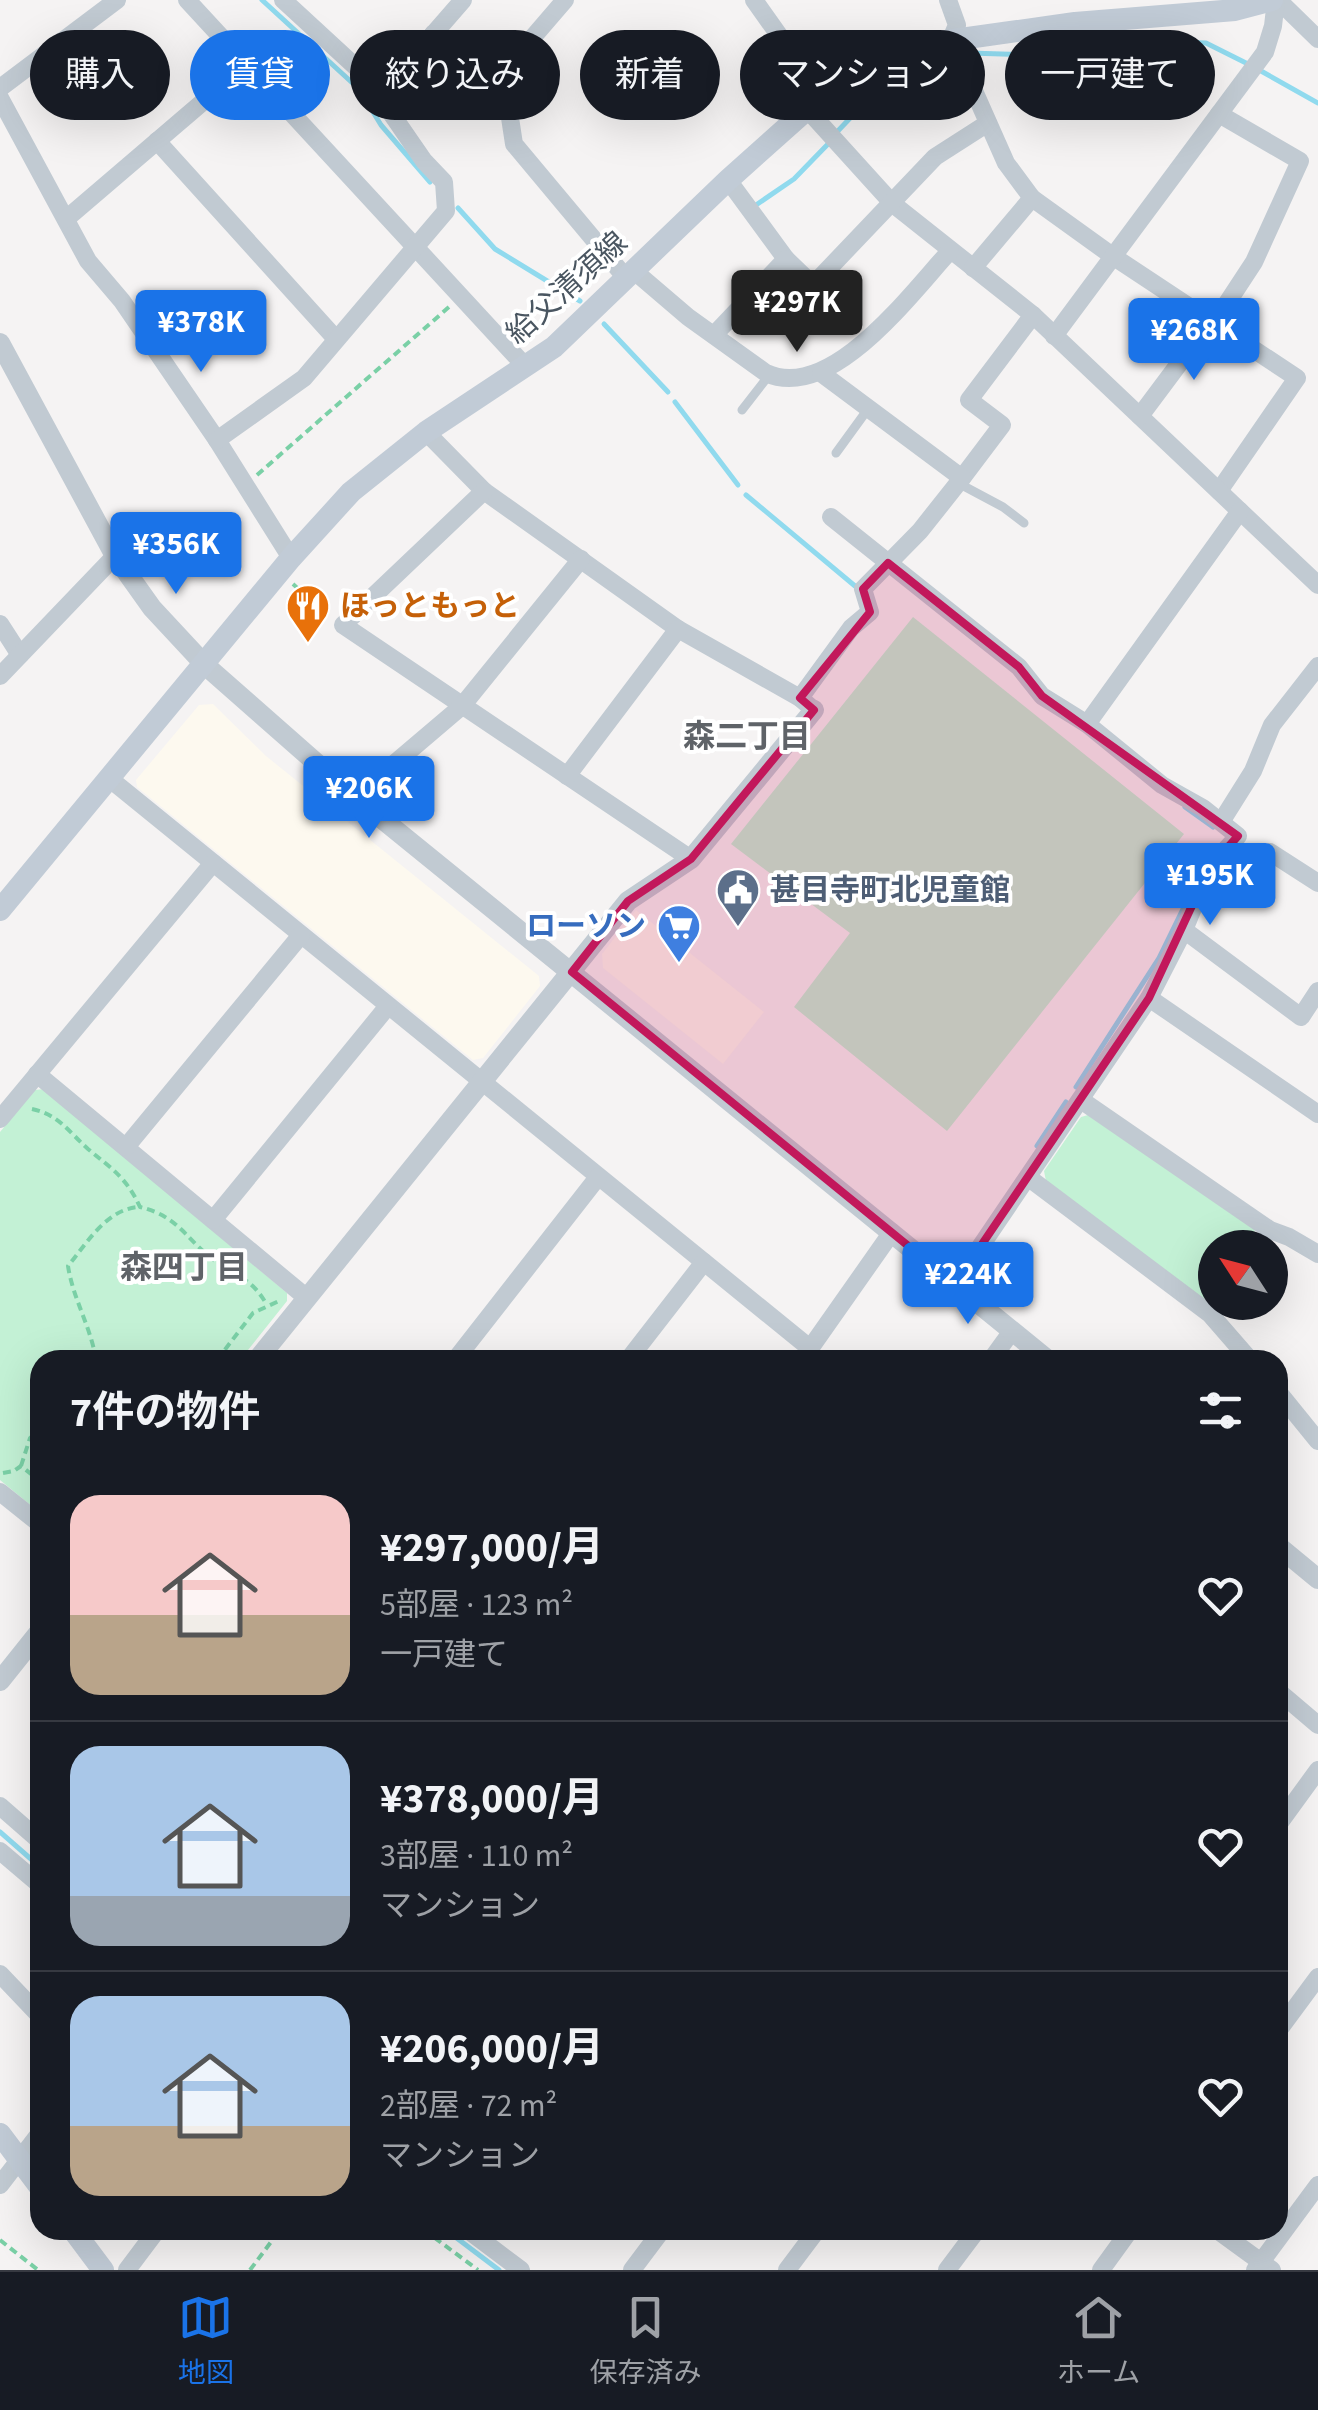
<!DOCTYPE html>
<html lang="ja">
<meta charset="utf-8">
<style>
body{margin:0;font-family:"Source Sans 3","Noto Sans JP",sans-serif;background:#20242c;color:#f1f3f6;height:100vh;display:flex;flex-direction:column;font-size:38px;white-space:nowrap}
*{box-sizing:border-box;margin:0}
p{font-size:32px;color:#9ea1a6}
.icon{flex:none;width:55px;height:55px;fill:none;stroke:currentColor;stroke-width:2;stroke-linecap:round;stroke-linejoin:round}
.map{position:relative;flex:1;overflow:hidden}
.details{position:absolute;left:30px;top:1350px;width:1258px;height:890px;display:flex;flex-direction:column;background:#171b24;border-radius:30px;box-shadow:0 10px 40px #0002}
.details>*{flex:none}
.guide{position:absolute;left:30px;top:30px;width:1260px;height:90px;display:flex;gap:20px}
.needle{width:65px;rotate:306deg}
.controls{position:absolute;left:1198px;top:1230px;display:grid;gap:20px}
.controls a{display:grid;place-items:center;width:90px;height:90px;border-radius:50%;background:#171b24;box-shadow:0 10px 40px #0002;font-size:50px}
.price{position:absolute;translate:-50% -85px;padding:0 22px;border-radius:10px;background:#1a73e8;color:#fff;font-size:32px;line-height:65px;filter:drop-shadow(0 2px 5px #0008)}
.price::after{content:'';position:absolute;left:50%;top:60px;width:30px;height:22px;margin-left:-15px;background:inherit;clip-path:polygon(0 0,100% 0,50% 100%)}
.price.active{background:#222;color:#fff}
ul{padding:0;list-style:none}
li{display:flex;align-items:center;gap:30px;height:250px;padding:0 40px}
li+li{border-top:2px solid #363941}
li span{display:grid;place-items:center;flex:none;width:280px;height:200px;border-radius:30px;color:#555}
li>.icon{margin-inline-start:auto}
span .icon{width:120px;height:120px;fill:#fffc;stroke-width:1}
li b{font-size:42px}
h2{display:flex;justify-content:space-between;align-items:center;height:120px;padding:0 40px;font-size:42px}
.chip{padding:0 35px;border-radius:45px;background:#171b24;box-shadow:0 10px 40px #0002;font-size:35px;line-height:90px}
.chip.active{background:#1a73e8;color:#fff}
.tab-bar{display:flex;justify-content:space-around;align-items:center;height:140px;border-top:2px solid #363941;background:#171b24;font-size:28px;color:#9ea1a6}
.tab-bar a{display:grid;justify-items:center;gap:5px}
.tab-bar .active{color:#1a73e8}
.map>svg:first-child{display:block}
</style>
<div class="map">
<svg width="1318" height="2270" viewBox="0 0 1318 2270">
<rect width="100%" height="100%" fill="#f5f3f3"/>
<g fill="#fdf9ef">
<path d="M213,704L266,756L539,976L540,986L483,1058L473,1060L137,787L136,780L199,705Z"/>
<path d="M636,910L764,1012L723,1064L603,968L602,954Z"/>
</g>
<g fill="#c3f1d5">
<path d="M913,617L1184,834L947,1131L794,1007L850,933L731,844Z"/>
<path d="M44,1089L287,1293V1301L240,1360H40V1513L0,1480V1132L35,1090Z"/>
<path d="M1088,1115L1254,1229L1256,1236L1248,1247L1215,1248V1292L1211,1298L1201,1299L1046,1181L1044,1171L1081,1117Z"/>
</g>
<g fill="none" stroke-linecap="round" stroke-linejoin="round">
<g stroke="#90daee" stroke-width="5">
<path d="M262,0L359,89L381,125L430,182"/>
<path d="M969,53L1063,56L1127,47L1145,41L1206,43L1248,64"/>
<path d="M1261,71L1318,103"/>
<path d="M835,134L872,95"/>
<path d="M756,205L794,179L829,143"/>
<path d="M458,208L495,249L580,301"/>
<path d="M604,324L668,392"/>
<path d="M675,402L738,485"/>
<path d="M746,495L855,586"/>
<path d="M1185,807L1213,827"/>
<path d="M1076,1087L1159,958L1183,909"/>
<path d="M1037,1146L1066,1102"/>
<path d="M0,1832L40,1867"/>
<path d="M446,2230L499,2270"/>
</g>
<g stroke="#7ad0a6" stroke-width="4" stroke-dasharray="8 5" stroke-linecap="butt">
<path d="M257,475L449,307"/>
<path d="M293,584L330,618"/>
<path d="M32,1109C59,1115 68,1131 88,1149C112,1169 126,1177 140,1207C181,1217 187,1242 218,1263C241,1279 252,1279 267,1305"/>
<path d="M96,1360C91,1327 73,1299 68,1266C87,1243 107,1208 140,1207"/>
<path d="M154,1360L153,1356L162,1355L170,1360"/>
<path d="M217,1360L253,1313L281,1300"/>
<path d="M21,1466L30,1438L40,1430"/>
<path d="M3,1473L14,1471L21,1466L40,1481"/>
<path d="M424,2230L478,2270"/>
<path d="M0,2240L38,2270"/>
<path d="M250,2270L280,2230"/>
</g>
<g stroke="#c1cad2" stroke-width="9">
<path d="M742,410L770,374"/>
<path d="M836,453L868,409"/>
<path d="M958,483L1003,507L1024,523"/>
</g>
<g stroke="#c1cad2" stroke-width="18">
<path d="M187,0L526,367"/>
<path d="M565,0L503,72L514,144L626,278"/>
<path d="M754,0L822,96"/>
<path d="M948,0L957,25L951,39L1006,163L1032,198L1114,257L1297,378L1219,491"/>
<path d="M1278,0L1318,39"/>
<path d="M433,34L503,72"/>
<path d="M0,88L117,0"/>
<path d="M383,92L463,0"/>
<path d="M0,98L88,261L122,301L217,440L291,558"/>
<path d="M806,108L893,204L1033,315L1318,585"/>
<path d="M157,141L336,339"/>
<path d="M728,180L786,259L813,285L935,157L988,123"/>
<path d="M66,219L246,65"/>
<path d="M973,268L1032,198"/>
<path d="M633,270L688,317L766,373C831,403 911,293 950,251"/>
<path d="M1214,323L1254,262L1300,161L1219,114"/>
<path d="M714,335L786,259"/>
<path d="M1054,336L1265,52L1273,26L1276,0"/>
<path d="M1140,416L1211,321"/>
<path d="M426,432L484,491L678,629L800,698L814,710"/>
<path d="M217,440L304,378L446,211L444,182L424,161L384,103L383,92L283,0"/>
<path d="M962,478L1002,425L969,400L1033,315"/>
<path d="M484,491L343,625L691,859"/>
<path d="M831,517L1019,667L1042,696L1087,724L1162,785L1203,808L1238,836L1210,867L1184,930L1149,998L955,1284"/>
<path d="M0,624L20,655"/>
<path d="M0,676L115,556"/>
<path d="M800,698L851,628L870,612L863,589L920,531L962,478L821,373"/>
<path d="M1087,724L1240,511"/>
<path d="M567,776L678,629"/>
<path d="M110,779L811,1349"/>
<path d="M355,797L462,706L581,559"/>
<path d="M1221,822L1253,771L1272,725L1318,666"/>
<path d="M1270,852L1318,883"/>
<path d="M1184,930L1301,1017L1318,991"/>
<path d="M1149,998L1318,1114"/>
<path d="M37,1074L307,1298"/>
<path d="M1081,1100L1270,1230L1289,1237L1318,1254"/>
<path d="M0,1119L213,863"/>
<path d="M126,1147L301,935"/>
<path d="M1029,1178L1210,1314L1250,1360"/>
<path d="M213,1220L388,1006"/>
<path d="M455,1360L598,1177"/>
<path d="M628,1360L704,1262"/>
<path d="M802,1360L892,1232"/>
<path d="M991,1360L1012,1331"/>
<path d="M1278,1396L1279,1393L1318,1441"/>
<path d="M0,1492L40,1524"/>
<path d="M1278,1691L1318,1725"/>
<path d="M0,1806L40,1841"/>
<path d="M1278,1825L1318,1770"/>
<path d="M0,1851L40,1885"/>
<path d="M0,1974L40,2016"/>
<path d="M1278,2031L1318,1977"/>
<path d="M0,2185L40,2133"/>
<path d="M468,2230L521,2270"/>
<path d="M1217,2230L1272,2270"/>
<path d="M127,2270L157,2230"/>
<path d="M632,2270L662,2230"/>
<path d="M787,2270L817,2230"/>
<path d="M947,2270L977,2230"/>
<path d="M1101,2270L1130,2230"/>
<path d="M1255,2270L1318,2185"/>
</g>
<g stroke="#c1cad2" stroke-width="20">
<path d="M0,343L115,556L152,608L205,665L355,797L1048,1360"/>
<path d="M257,1360L628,901L691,859L814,710"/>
<path d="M1278,1546L1318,1579"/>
<path d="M0,1681L40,1631"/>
</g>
<g stroke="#c1cbd6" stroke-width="22">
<path d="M0,910L291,558L351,492L426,432L554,347L728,180L822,96L871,65L925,44L1075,23L1235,10L1272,0"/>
<path d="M0,2134L40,2187"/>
<path d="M73,2230L103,2270"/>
</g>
</g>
<path fill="#c2185b" fill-opacity="0.2" stroke="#c2185b" stroke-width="8" stroke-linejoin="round" d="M888,563L1019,667L1042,696L1238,836L1210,867L1149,998L955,1284L572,972L628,901L691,859L814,710L800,698L870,612L863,589Z"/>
<defs>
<g id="restaurant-pin" transform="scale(2.25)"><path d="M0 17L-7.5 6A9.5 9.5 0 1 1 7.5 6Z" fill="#e8710a" stroke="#fff"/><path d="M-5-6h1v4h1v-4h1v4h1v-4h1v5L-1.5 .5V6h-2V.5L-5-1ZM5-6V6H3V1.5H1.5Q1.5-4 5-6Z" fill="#fff"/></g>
<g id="civic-pin" transform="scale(2.25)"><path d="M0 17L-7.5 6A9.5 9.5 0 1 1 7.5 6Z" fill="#5c6f8a" stroke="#fff"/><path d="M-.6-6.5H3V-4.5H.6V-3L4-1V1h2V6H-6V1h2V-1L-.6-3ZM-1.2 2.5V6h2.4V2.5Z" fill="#fff"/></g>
<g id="supermarket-pin" transform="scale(2.25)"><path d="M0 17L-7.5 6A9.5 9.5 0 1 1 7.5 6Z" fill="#3f7fe0" stroke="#fff"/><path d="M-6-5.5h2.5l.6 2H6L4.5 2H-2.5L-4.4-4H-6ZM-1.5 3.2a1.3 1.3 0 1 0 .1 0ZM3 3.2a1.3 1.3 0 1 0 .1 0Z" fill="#fff"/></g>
</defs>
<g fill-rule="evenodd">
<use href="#restaurant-pin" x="308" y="606"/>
<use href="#civic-pin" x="738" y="890"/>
<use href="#supermarket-pin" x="679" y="926"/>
</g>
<g text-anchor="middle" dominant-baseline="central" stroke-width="8" stroke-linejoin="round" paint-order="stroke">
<g font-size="30" fill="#4a5661" stroke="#fff">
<text transform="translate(567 288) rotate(-42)">給父清須線</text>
</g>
<g font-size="30" font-weight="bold" fill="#c56008" stroke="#fff" text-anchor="start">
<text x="340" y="606">ほっともっと</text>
</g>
<g font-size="30" font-weight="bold" fill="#4e5e75" stroke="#fff" text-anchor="start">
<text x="770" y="890">甚目寺町北児童館</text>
</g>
<g font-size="30" font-weight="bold" fill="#366cbe" stroke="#fff" text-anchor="end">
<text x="646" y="926">ローソン</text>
</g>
<g font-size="32" font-weight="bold" fill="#5f6368" stroke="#fff">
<text x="747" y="737">森二丁目</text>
<text x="184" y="1268">森四丁目</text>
</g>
</g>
</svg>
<div class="controls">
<a><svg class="needle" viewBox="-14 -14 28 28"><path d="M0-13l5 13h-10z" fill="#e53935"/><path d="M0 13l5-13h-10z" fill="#9ea1a6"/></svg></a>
</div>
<b class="price active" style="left:797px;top:355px">¥297K</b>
<b class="price" style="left:201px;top:375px">¥378K</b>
<b class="price" style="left:1194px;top:383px">¥268K</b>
<b class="price" style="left:176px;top:597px">¥356K</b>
<b class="price" style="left:369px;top:841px">¥206K</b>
<b class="price" style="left:1210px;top:928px">¥195K</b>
<b class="price" style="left:968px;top:1327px">¥224K</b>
<div class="guide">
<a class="chip">購入</a>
<a class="chip active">賃貸</a>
<a class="chip">絞り込み</a>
<a class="chip">新着</a>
<a class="chip">マンション</a>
<a class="chip">一戸建て</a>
</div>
<section class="details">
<h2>7件の物件<svg class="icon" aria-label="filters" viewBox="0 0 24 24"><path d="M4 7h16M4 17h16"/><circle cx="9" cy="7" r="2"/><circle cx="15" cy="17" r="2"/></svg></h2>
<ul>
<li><span style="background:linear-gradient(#f6c9c9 60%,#b9a48a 0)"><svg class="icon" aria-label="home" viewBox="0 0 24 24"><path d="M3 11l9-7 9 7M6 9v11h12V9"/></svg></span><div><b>¥297,000/月</b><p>5部屋 · 123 m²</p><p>一戸建て</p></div><svg class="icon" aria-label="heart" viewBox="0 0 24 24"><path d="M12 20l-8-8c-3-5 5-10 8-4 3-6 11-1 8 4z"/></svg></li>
<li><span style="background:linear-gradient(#a9c7e8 75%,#9aa5b1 0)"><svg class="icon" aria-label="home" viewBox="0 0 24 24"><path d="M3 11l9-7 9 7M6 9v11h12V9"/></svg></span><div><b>¥378,000/月</b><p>3部屋 · 110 m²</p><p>マンション</p></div><svg class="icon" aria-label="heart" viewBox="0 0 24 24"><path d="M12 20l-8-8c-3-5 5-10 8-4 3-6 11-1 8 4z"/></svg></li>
<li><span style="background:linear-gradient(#a9c7e8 65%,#b9a48a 0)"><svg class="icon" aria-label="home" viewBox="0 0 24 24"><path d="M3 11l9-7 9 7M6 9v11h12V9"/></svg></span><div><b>¥206,000/月</b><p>2部屋 · 72 m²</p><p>マンション</p></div><svg class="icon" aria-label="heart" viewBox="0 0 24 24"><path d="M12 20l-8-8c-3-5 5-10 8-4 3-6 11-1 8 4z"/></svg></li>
</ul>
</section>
</div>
<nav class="tab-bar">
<a class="active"><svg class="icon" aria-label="map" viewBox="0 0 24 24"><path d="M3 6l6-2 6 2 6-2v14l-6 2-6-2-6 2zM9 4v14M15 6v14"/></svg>地図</a>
<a><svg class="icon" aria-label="saved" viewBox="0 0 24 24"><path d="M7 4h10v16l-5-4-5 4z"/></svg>保存済み</a>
<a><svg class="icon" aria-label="home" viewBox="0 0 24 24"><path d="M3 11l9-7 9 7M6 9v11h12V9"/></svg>ホーム</a>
</nav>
